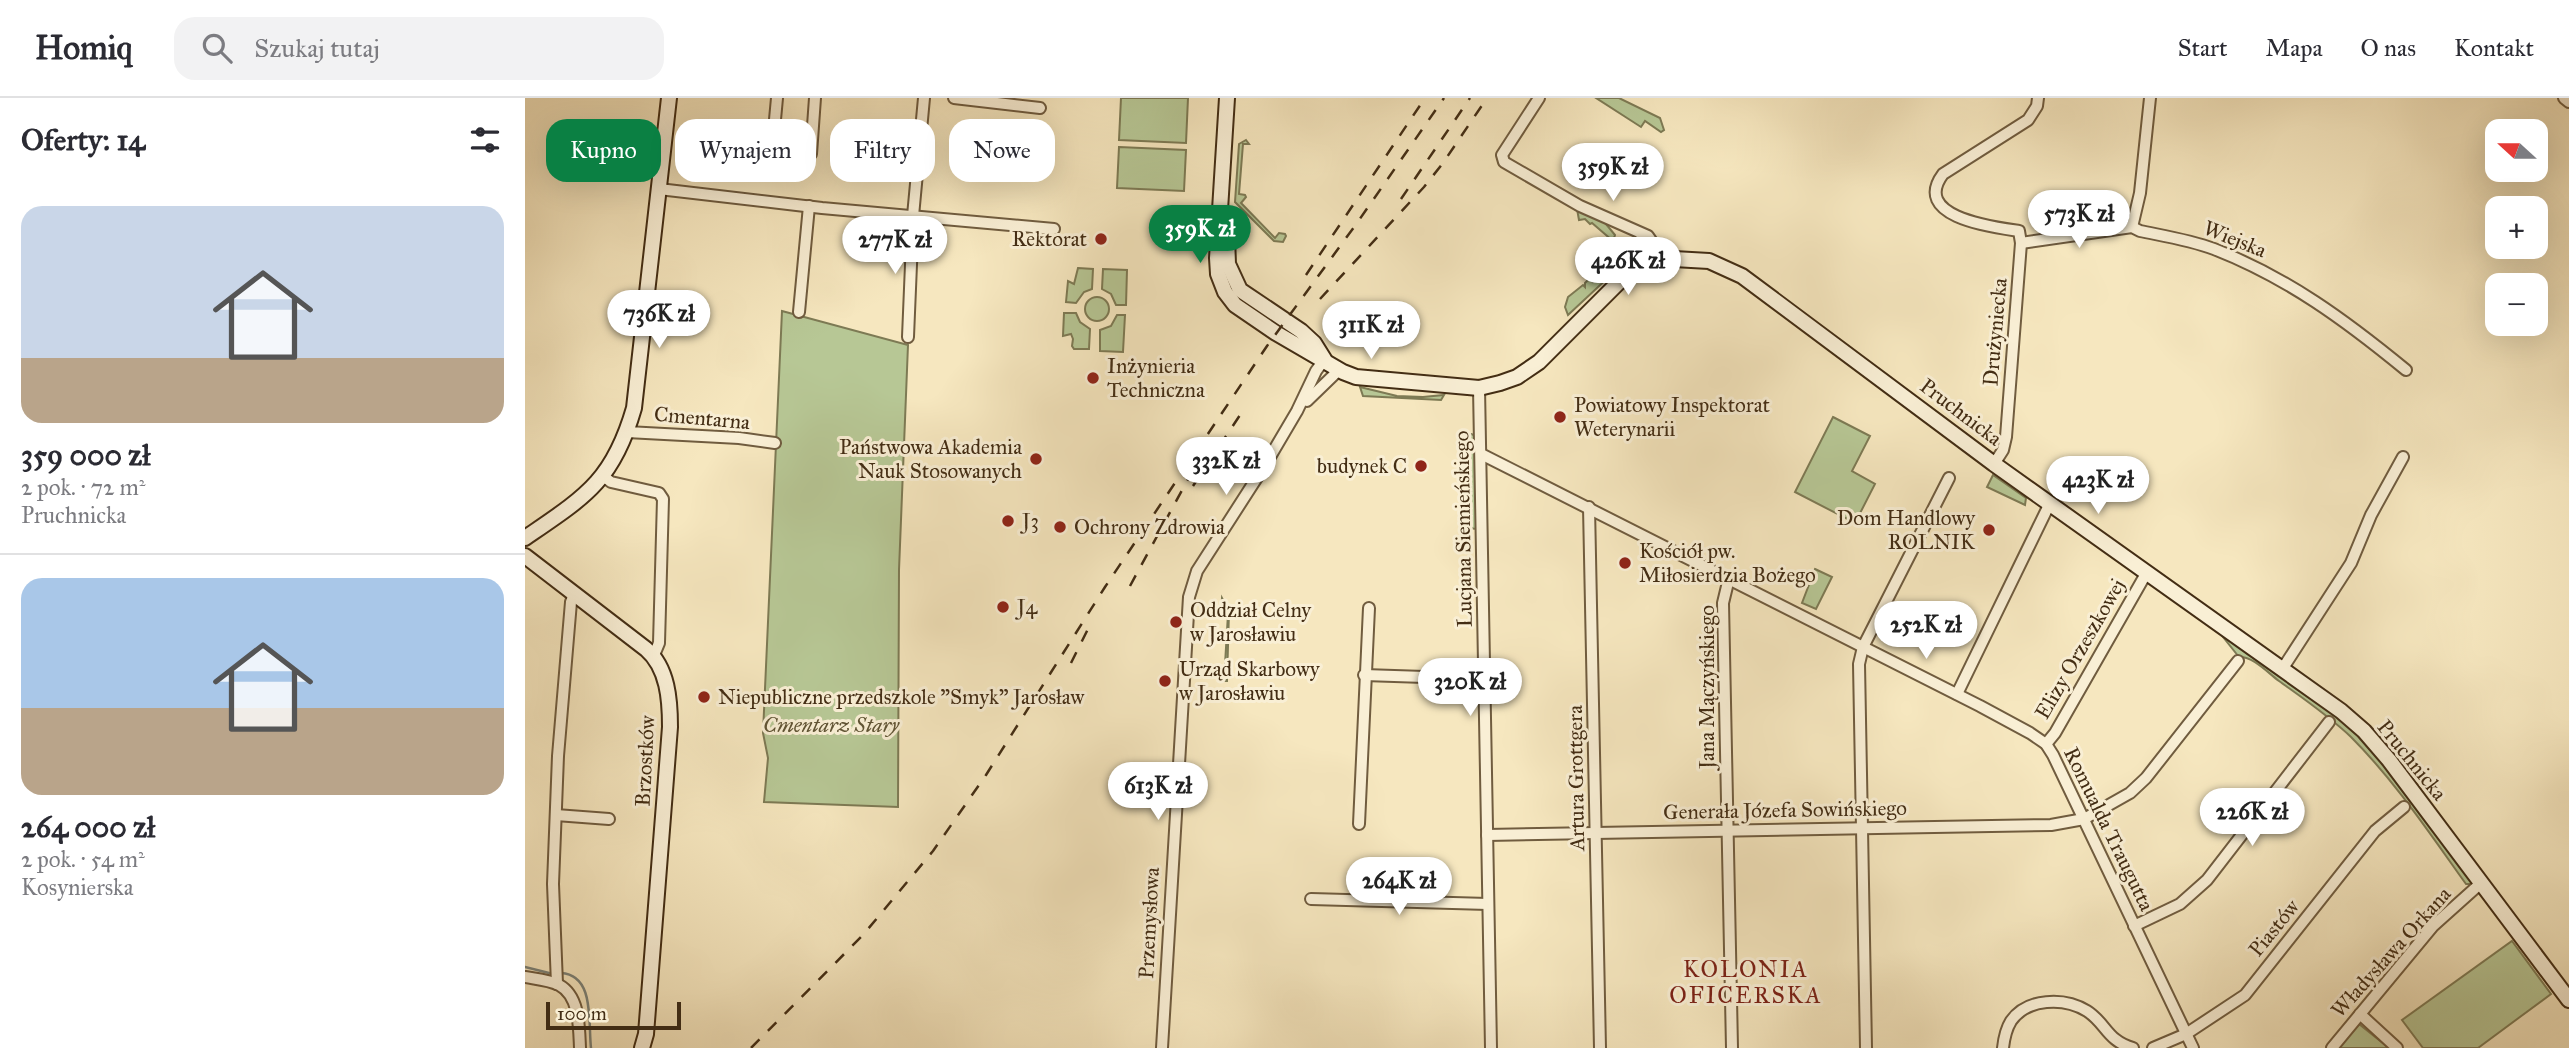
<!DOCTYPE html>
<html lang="pl">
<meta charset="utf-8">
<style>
body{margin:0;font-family:"IM FELL Great Primer",serif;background:#f2f2f3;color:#2b2b33;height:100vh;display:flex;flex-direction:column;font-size:26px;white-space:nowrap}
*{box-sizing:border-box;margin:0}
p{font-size:23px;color:#7c7c81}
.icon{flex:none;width:38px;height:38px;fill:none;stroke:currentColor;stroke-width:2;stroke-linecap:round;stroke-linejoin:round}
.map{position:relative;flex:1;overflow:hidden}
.details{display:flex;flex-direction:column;background:#fff;width:525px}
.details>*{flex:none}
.guide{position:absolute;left:21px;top:21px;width:665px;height:63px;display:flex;gap:14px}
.needle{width:46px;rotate:291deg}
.controls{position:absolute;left:1960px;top:21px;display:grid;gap:14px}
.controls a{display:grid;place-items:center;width:63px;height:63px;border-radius:14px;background:#fff;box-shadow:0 7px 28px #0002;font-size:35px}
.scale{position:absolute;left:21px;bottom:18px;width:135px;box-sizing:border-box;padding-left:7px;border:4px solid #432d14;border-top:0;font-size:19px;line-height:24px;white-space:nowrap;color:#432d14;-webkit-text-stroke:5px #f9efd5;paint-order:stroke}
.price{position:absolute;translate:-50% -60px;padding:0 16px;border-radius:24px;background:#fff;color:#222;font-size:23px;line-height:46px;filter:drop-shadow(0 2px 4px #0008)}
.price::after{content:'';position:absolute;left:50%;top:42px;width:21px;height:16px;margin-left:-10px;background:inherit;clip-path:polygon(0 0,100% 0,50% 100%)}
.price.selected{background:#0b8043;color:#fff}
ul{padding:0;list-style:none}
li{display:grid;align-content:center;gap:14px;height:371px;padding:0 21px}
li+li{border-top:2px solid #e1e1e2}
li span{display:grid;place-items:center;height:217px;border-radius:21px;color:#555}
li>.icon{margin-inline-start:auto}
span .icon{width:126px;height:126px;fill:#fffc;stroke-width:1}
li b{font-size:30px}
h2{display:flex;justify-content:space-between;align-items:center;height:84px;padding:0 21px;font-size:30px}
.chip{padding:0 24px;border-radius:21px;background:#fff;box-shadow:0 7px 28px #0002;font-size:24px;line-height:63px}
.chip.selected{background:#0b8043;color:#fff}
header{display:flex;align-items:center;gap:42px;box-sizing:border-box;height:98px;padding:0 35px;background:#fff;border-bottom:2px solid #e1e1e2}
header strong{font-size:33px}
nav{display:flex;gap:38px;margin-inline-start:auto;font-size:24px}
.search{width:490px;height:63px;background:#f2f2f3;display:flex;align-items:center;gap:18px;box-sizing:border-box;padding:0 24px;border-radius:21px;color:#7c7c81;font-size:26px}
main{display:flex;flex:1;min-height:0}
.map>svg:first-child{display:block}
</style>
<header>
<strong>Homiq</strong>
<div class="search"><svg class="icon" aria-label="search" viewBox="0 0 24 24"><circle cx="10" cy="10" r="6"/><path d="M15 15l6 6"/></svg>Szukaj tutaj</div>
<nav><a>Start</a><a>Mapa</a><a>O nas</a><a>Kontakt</a></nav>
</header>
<main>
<section class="details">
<h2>Oferty: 14<svg class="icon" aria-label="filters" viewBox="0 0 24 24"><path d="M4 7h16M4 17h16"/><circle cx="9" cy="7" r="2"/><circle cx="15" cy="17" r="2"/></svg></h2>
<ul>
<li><span style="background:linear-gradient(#c9d6e8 70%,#b9a48a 0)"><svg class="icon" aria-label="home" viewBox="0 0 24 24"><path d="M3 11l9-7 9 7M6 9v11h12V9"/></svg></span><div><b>359 000 zł</b><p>2 pok. · 72 m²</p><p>Pruchnicka</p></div></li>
<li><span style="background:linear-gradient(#a9c7e8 60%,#b9a48a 0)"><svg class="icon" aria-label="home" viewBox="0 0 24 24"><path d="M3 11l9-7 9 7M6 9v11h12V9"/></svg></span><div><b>264 000 zł</b><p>2 pok. · 54 m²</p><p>Kosynierska</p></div></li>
</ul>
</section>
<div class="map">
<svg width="2044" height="950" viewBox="0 0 2044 950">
<rect width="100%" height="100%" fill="#f6e7bf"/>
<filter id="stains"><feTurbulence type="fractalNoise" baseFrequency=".00286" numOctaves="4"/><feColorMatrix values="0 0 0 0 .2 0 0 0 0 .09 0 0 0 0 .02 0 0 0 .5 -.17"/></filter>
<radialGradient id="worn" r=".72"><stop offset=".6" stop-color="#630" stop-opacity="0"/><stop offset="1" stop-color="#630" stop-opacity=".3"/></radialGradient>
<g fill="#b7c795" stroke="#7d7a54" stroke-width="2">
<path d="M596,0H663L661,45L594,42Z"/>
<path d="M1071,0H1094L1135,20L1139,32L1136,34L1120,23L1116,29Z"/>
<path d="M721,42L724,46H718L714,96L720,97L721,99L716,105L750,140L754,135L760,136L761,138L758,144L749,143L710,104L714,46Z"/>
<path d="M594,49L661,52L659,93L592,90Z"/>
<path d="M1052,111L1082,124L1081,126L1090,137L1088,143L1067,125L1065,126L1060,121L1054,122Z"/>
<path d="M1105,141L1109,142L1112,147L1108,152L1112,154L1110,159L1087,176L1043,217L1040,209L1043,199L1058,187L1060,189V185L1065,180L1068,184L1071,181L1067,179L1071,175L1077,179L1093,164L1090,159L1100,142Z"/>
<path d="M553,170L568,171L567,191L559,194L551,205L541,204L543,183L549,186Z"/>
<path d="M578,171L602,172L601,207H591L586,196L577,191Z"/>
<circle cx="572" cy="211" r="12"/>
<path d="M257,213L383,247L374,472L373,709L239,704L243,660L238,635Z"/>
<path d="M539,215H551L555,224L565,231L564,251H549L547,248L548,241L546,236L538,238Z"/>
<path d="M592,217H600L598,254L575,253V232L586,228Z"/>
<path d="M835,289L872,298L898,299L919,297L916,302L838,298Z"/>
<path d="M1308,319L1345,338L1327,373L1350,386L1330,425L1270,394Z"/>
<path d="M946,336L949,337L951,342L952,431L942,430V342H936L938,337Z"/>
<path d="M1468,377L1501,400L1500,407L1462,389Z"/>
<path d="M1290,471L1307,479L1291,511L1277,505Z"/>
<path d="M697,500L704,513L702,583H699L703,516L696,515Z"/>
<path d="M1694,534L1812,616L1845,647L1947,781V786H1941C1905,736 1870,683 1826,639C1804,618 1779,601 1754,583C1743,575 1728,558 1714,559Z"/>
<path d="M1987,843L2026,896L1953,950H1898L1877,922Z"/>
<path d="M1834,926L1864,950H1813Z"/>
</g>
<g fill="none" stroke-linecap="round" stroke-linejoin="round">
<g stroke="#7c8379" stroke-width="2.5">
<path d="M0,869L24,875"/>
<path d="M36,875C70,877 63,924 66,950"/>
</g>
<g stroke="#705c3f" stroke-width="14">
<g id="street">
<path d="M429,0L515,10"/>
<path d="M1014,0L977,57L979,64L1055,108L1123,138L1130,148L1131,155L1128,166L1121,159L1116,136"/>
<path d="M2039,0L2044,4"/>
<path d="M248,43L252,0"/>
<path d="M286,56L290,0"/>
<path d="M134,91L297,110L529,131"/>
<path d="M1607,129L1615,95L1625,0"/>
<path d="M1496,145L1607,129L1615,133C1639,138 1665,142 1689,151C1763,180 1820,222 1881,272"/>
<path d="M274,214L284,108"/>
<path d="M383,239L388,118L399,0"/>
<path d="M954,290L966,950"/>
<path d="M782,303L814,272"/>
<path d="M102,334L214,340L250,345"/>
<path d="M956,356L1455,608L1505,635L1521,646L1528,657L1668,950"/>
<path d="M1469,366L1478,352L1481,339L1496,145L1494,133C1467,129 1386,119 1418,76L1503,22L1512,8L1513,0"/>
<path d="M78,378L86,384L134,395L138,401L134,545L129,557"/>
<path d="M1064,409L1075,950"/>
<path d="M1204,480L1198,505L1207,950"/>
<path d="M1758,570L1826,465L1846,417L1878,359"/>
<path d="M839,577L960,581"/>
<path d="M1432,596L1525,405"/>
<path d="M1521,646L1530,635L1622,474"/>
<path d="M31,717L84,721"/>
<path d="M834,726L844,510"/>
<path d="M962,737L1526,727L1559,721L1605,695L1621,680L1713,563"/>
<path d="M786,801L963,806"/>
<path d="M1609,828L1655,806L1682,782L1804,624"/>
<path d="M0,879C11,881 24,882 34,887C55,898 54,930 55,950"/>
<path d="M32,886L28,786L33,658L46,504L49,496"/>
<path d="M1835,916L1872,950"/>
<path d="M637,950L664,499L672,473L742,364L772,313L791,273L799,262"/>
<path d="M1341,950L1334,566L1338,549L1424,380"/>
<path d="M1478,950C1479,941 1481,931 1486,923C1502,900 1539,899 1562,913C1581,925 1582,943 1608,950"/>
<path d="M1628,950L1661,936L1720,897L1850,733L1879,709"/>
<path d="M1807,950L1908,828L1956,785"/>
</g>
</g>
<g stroke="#432d14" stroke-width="18">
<g id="secondary">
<path d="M702,0L692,160L693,176L700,194L710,207L751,235L818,274L831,279L954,290L975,285L992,279L1014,264L1094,184L1105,176L1128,166L1149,161L1184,163L1217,178L1469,366L1816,613L1839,633L1864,662L2044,902"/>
<path d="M702,139L703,166L715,192L776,233L789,245L799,261"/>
<path d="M0,440C60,399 88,383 109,310L144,0"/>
<path d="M0,458L121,551C143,570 145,602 145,629L121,936L117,950"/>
</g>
</g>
<use href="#street" stroke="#f9efd5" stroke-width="10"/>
<use href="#secondary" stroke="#f9efd5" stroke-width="14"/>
<g stroke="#432d14" stroke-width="2.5" stroke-dasharray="12 12" stroke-linecap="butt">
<path d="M876,101L945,0"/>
<path d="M781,177L900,0"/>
<path d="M795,201L899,89L918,65L962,0"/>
<path d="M668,388L717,314"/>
<path d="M605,488L668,372"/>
<path d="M546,565L563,531"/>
<path d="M226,950L338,837L408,753L461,677L580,489L742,248L832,125L919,0"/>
</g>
</g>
<g fill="#8f2418" stroke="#f9efd5" stroke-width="2.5">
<circle cx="576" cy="141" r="7"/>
<circle cx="568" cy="280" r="7"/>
<circle cx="1035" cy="319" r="7"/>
<circle cx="511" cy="361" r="7"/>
<circle cx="896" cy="368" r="7"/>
<circle cx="483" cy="423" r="7"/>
<circle cx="535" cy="429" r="7"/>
<circle cx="1464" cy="432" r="7"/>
<circle cx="1100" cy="465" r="7"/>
<circle cx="478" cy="509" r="7"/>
<circle cx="651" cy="524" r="7"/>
<circle cx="640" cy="583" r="7"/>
<circle cx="179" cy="599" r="7"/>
</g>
<g text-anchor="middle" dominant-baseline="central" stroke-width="6" stroke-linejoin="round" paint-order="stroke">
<g font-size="21" fill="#432d14" stroke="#f9efd5" text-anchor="start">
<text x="562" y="141" text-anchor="end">Rektorat</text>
<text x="582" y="268">Inżynieria<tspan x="582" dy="24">Techniczna</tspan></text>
<text x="1049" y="307">Powiatowy Inspektorat<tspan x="1049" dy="24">Weterynarii</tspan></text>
<text x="497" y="349" text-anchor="end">Państwowa Akademia<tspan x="497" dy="24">Nauk Stosowanych</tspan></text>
<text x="882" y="368" text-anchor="end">budynek C</text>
<text x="1450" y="420" text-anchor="end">Dom Handlowy<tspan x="1450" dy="24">ROLNIK</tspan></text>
<text x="497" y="423">J3</text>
<text x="549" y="429">Ochrony Zdrowia</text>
<text x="1114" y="453">Kościół pw.<tspan x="1114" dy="24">Miłosierdzia Bożego</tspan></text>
<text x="492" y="509">J4</text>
<text x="665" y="512">Oddział Celny<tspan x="665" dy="24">w Jarosławiu</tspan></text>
<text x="654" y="571">Urząd Skarbowy<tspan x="654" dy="24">w Jarosławiu</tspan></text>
<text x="193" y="599">Niepubliczne przedszkole "Smyk" Jarosław</text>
</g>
<g font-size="21" fill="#432d14" stroke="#f9efd5">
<text transform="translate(1710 141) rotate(22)">Wiejska</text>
<text transform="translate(1470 234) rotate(-85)">Drużyniecka</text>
<text transform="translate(1436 314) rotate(37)">Pruchnicka</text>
<text transform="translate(177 320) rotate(5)">Cmentarna</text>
<text transform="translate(938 431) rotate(-91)">Lucjana Siemieńskiego</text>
<text transform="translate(1555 551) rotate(-60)">Elizy Orzeszkowej</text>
<text transform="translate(1182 589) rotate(-90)">Jana Mączyńskiego</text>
<text transform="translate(1887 662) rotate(51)">Pruchnicka</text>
<text transform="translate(120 663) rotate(-87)">Brzostków</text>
<text transform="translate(1051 680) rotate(-91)">Artura Grottgera</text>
<text transform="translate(1260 712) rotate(-1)">Generała Józefa Sowińskiego</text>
<text transform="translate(1584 731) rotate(64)">Romualda Traugutta</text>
<text transform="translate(624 825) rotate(-87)">Przemysłowa</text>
<text transform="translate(1749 830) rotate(-51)">Piastów</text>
<text transform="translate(1866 854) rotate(-48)">Władysława Orkana</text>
</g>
<g font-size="21" font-style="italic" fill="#605434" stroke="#f9efd5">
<text x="306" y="627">Cmentarz Stary</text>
</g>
<g font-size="23" letter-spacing="2" fill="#7a1f14" stroke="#f9efd5">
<text x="1221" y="871">KOLONIA<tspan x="1221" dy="26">OFICERSKA</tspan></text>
</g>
</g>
<rect width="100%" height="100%" filter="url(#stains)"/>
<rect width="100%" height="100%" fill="url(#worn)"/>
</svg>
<div class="controls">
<a><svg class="needle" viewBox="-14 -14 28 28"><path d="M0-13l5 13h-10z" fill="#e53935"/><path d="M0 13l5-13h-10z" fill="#7c7c81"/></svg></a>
<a>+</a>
<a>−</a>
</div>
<div class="scale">100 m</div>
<b class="price" style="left:1088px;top:105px">359K zł</b>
<b class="price" style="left:1554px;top:152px">573K zł</b>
<b class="price selected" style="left:675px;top:167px">359K zł</b>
<b class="price" style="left:370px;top:178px">277K zł</b>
<b class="price" style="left:1103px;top:199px">426K zł</b>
<b class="price" style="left:134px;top:252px">736K zł</b>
<b class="price" style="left:846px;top:263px">311K zł</b>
<b class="price" style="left:701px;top:399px">332K zł</b>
<b class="price" style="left:1573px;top:418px">423K zł</b>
<b class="price" style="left:1401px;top:563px">252K zł</b>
<b class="price" style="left:945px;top:620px">320K zł</b>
<b class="price" style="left:633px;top:724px">613K zł</b>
<b class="price" style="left:1727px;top:750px">226K zł</b>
<b class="price" style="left:874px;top:819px">264K zł</b>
<div class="guide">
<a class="chip selected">Kupno</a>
<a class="chip">Wynajem</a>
<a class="chip">Filtry</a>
<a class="chip">Nowe</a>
</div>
</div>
</main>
